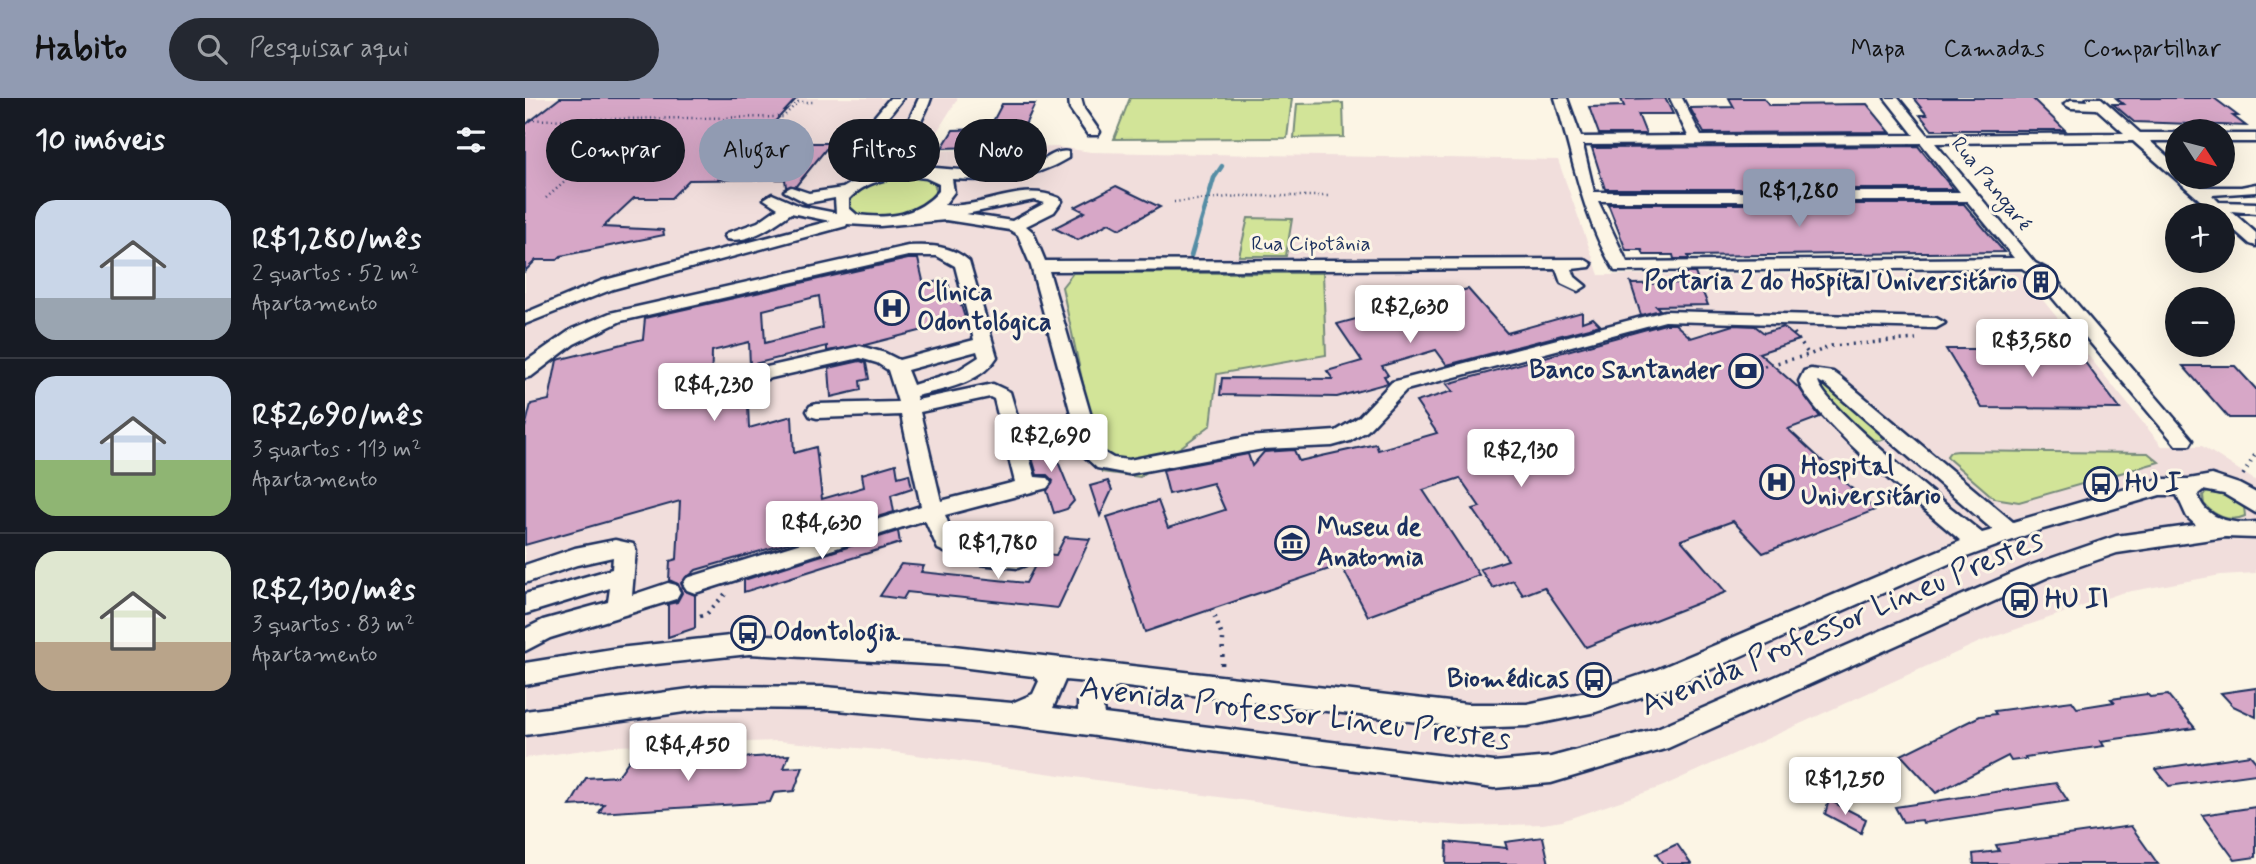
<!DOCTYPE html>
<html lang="pt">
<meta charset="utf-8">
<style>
body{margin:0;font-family:Mynerve,sans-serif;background:#242831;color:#f1f3f6;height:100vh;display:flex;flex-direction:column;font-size:26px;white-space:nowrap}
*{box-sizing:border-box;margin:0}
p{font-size:23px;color:#9ea1a6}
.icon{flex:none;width:38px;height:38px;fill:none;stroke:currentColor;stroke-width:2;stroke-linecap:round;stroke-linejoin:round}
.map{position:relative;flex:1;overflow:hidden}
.sheet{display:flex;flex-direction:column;background:#171b24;width:525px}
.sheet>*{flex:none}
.top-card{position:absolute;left:21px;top:21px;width:665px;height:63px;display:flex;gap:14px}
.needle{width:46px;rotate:126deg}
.fabs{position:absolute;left:1640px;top:21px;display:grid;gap:14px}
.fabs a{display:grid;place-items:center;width:70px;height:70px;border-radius:50%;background:#171b24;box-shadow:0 7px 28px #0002;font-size:35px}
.price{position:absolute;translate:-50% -60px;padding:0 16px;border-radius:7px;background:#fff;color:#222;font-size:23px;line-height:46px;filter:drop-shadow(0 2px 4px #0008)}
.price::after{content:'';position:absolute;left:50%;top:42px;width:21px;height:16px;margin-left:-10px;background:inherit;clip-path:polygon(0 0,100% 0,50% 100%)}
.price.current{background:#919bb2;color:#111}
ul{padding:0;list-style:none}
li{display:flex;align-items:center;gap:21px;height:175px;padding:0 35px}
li+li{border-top:2px solid #363941}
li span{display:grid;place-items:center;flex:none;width:196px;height:140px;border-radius:21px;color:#555}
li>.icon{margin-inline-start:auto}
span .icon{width:84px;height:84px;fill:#fffc;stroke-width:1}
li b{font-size:30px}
h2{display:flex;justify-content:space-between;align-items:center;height:84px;padding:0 35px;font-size:30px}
.tag{padding:0 24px;border-radius:32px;background:#171b24;box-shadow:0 7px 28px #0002;font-size:24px;line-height:63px}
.tag.current{background:#919bb2;color:#111}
header{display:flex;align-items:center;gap:42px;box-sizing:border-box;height:98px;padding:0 35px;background:#919bb2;color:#111}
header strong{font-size:33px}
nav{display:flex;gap:38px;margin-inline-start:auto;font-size:24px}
.search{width:490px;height:63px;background:#242831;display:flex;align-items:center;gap:18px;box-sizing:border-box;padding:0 24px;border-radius:38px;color:#9ea1a6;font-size:26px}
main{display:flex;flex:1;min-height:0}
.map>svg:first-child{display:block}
</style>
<header>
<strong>Habito</strong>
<div class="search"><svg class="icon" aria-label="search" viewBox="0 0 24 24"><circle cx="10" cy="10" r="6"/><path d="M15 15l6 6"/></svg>Pesquisar aqui</div>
<nav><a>Mapa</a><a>Camadas</a><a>Compartilhar</a></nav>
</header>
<main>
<section class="sheet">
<h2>10 imóveis<svg class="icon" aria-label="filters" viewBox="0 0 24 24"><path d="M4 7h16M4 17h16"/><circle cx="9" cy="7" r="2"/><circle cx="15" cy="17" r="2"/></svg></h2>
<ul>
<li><span style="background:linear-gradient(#c9d6e8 70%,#9aa5b1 0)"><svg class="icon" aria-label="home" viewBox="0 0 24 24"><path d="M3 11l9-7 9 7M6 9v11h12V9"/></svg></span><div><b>R$1,280/mês</b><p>2 quartos · 52 m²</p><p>Apartamento</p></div></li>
<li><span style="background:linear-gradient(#c9d6e8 60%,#8fb573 0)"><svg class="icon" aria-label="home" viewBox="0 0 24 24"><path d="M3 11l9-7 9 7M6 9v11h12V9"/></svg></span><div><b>R$2,690/mês</b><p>3 quartos · 113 m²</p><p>Apartamento</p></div></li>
<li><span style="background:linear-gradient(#dfe7d0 65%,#b9a48a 0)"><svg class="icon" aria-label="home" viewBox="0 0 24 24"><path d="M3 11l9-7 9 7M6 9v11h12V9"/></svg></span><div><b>R$2,130/mês</b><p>3 quartos · 83 m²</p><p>Apartamento</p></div></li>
</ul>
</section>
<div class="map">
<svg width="1731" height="766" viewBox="0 0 1731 766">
<rect width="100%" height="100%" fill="#fcf5e5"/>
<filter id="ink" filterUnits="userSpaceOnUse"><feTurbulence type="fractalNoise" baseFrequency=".0143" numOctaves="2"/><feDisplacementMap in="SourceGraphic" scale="14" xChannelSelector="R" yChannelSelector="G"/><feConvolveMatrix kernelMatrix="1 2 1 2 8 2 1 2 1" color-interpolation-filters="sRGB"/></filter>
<g filter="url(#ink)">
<path fill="#f1dedc" d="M0,0H433L400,53L533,49L566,54L1033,62L1074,177L1495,174L1637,348H1677L1731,383V475L1696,477L1596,495L1457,543L1136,689L1037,723L1018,726L939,728L859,722L355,652L253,643L88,648L0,660Z"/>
<g fill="#d2e498" stroke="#768a7b" stroke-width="2">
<path d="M605,0H767L762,40L589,41Z"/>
<path d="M818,5L819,39L769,40L772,6Z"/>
<path d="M371,78L400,80L409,85L411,92C398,120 349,128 325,112L323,104C334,87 352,82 371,78Z"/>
<path d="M723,120L767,121L761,158H714Z"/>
<path d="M548,175H798L801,257L692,276L686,327L615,379L577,374L537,189Z"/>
<path d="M1293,287H1303L1360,341L1355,343L1347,341L1292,294Z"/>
<path d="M1433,353L1623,355L1634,364L1494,404L1469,400L1425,362L1422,358L1425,354Z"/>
<path d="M1683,394L1706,399L1719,409L1720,418C1705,425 1689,418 1679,406L1678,397Z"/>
</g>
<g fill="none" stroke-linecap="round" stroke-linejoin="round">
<path stroke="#558da5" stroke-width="4.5" d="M666,158L689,80L697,68"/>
</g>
<g fill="#d7a7c7" stroke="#1b2f5e" stroke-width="2" fill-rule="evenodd">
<path d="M35,0H272L242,32H275L263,45H306L271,88L261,89L260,81L164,82L146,100H109L78,129L138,132L139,137L36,158L32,162H11L0,173V27Z"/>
<path d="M1140,0L1148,16H1113L1121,36H1074L1064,9L1099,8L1096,1Z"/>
<path d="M1204,0H1239L1244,7L1342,6L1365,34L1179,35L1165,10L1209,9Z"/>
<path d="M1388,0H1507L1540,32H1407L1395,17H1402Z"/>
<path d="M1591,0H1689L1713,18H1708L1721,28L1609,24L1588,6H1598Z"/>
<path d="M477,6H510L490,48L417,50L428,32L464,31Z"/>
<path d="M1393,48L1428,91H1080L1067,50Z"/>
<path d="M591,88L635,109L595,131L584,125L553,142L529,130L560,114L550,109Z"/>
<path d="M1083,106H1439L1479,154L1163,158L1164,161H1149L1148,157H1119L1117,152H1101Z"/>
<path d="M383,161H393L399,187L422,181L428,203L434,201L442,226L419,232L418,227L340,247L302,253V248L225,267L224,244L187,253L186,294L222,284L224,330L267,318L269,355L291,349L297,401L339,389L337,376L371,366L373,379L384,376L387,390L366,397L369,414L171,472L156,485L160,493L170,497V530L143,539V506L152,504L157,495L153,486L144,482L145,463L152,461L155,403L0,447V330L6,306L24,302L32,262L118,241L120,220ZM294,198L298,230L240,245L238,212Z"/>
<path d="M1153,175H1170L1183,207L1131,208L1135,212L1116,217L1105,183L1107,186L1155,185Z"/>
<path d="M943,191L982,235L1057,214V224L1068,220L1075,227L922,267L911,252L857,268L863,277L859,278L863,285L812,299L695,297L697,280L808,281L802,273L837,263L812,226Z"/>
<path d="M1140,226H1150L1166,240L1208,227L1230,228L1239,235L1258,229L1274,242L1234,255L1275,291L1295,319L1263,331L1350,412L1238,455L1208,423L1156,442L1201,494L1061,549L1019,489L998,497L988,482L968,490L955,471L983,462L948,411L955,409L935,380L898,392L954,477L843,518L816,467L620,534L582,419L633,403L643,430L700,412L688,385L644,396L638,372L723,356L727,368L739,354L769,352L774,363L851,346L853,352L912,335L891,304L928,293L922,286Z"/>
<path d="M1547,247L1595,311L1457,310L1421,251H1514L1512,248Z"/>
<path d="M335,263L341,265L344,281L335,283L336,292L306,299L304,270Z"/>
<path d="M1658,268H1710L1731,291V320H1704Z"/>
<path d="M523,339L549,403L542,411L529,415L522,393L528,383L522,377H512L503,346Z"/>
<path d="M583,383L587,392L575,418L565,388Z"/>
<path d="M373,433L375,445L219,494V482Z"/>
<path d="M540,439L565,441L533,510L382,494L378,501L355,498L376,466L399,468L396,474L501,485L516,456L531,457Z"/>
<path d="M1731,590V619L1708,608L1696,595Z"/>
<path d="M1622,596L1625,599L1643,597L1670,630L1576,643L1579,648L1500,659L1501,661L1486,663L1483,658L1411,695L1376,657L1455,618L1471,616L1469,613L1547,603L1552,610L1589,604L1586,601Z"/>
<path d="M141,649L132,665L264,657L259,670L278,669L269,693L249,695L245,704L74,715L79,706L45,708L61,680L93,678L112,651Z"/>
<path d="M1725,657L1731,664V676L1644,688L1631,671Z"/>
<path d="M1531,685L1543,703L1398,725L1397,722L1378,724L1370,709Z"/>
<path d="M1304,702L1341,721L1336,735L1300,716Z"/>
<path d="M1731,709V759L1710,762L1677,717Z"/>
<path d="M1606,728L1633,766H1449L1448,756L1474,753L1471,747Z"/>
<path d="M1018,739L1024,766H921L922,744L982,750L980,744Z"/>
<path d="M1152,746L1166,766H1138L1131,756Z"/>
</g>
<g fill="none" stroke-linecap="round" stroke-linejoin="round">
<g stroke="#1b2f5e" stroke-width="5">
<g id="minor">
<path d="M365,0H378L364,18L362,27H352L350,18Z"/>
<path d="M394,0H406C397,29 377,52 355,73C396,63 439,77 481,72C490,71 499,70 508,67C519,63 531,51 543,54V60C508,82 467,83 427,81L429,94L419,107C458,111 495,83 534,100L537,103L529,114L501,128L508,134L520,163L1059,161L1067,166L1065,169L1047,171L1050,179L1061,188L1053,193L1036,185L1031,171L524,173L576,353L588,360L604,362L721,339L811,333L834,319L867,284L1140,213L1411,220L1420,225L1411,230L1140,223L881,292L842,333L825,343L807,348L738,351L604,376L572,370L557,356L506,168L493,137L485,132L421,122L355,128L322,126L321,128L88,191L0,226V215L76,183L305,123L266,115C250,127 223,146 202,141L200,138L202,135L233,124L253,110L239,101L247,96L275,108L311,115L310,100L282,105L259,93L266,89L284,95L318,90L335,80L336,75L371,40L384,22ZM384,78L401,80L414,86V93C392,118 364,121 332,117L324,110V101C340,84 361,80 384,78ZM509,102L520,105L487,123L441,116Z"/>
<path d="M544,0H556L559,11L575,34L573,37H563L545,11Z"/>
<path d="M1030,0H1042L1056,39L1163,38L1145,0H1157L1176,38L1389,37L1360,0H1373L1403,37L1599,35L1572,11L1546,10L1539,6L1546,2L1563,3L1562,0H1576L1615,35H1652V43H1625L1652,67V79H1665L1676,89H1716L1731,86V94L1687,97L1694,104L1731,105V115L1706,113L1731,135V148L1725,146L1698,122V117H1692L1608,43L1410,45L1510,165L1523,172L1668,342L1665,347H1651L1511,180L1497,170L1090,173C1057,120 1048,58 1030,0ZM1396,45L1435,94H1069L1058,47ZM1073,103H1442L1489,160L1102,164Z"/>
<rect x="1698" y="36" width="33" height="8"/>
<path d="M383,148C406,147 426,147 444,163L472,259C455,286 420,291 391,298L392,302L468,286L485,294L510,379L522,380L526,385L522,390L420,417C423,423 425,434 429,439C444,456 481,448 501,455L504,461L501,467L493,470L444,465L413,451L400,422L170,495L162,492L158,486L162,480L396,408L376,317L292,320L285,318L282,313L285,308L292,306L373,304L363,272L352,265L335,260L233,283L226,281L224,277L226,273L233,271L335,248L360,255L374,262L449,242L430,168L412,158H383L96,223L49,246L7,278L0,280V264L47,231L85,215ZM452,253L454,259L432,273L388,287L382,272ZM465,299L469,301L490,384L416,403L395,314Z"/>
<path d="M1286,271L1308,274L1315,279L1488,424L1635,381H1664L1687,377L1714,386L1731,395V415L1699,396L1678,392L1673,396C1678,421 1709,427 1731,424V440L1700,439L1592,455L1523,479L1143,650L1026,685L969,690L487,627L300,611L187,610L0,637V613L187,588L300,589L487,605L508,596L514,583L508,578L420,567L224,556L93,570L0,587V565L93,550L224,536L420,547L942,606H1002L1071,592L1131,572L1436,443C1405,416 1282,317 1274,283L1279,273ZM1293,283L1301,287L1468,432L1457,435C1429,412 1299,310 1293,283ZM1635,397H1652L1662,419L1671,427L1591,438L1507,467L1130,631L1026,659L969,664L579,616C576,602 583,596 593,588L942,630L1002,628L1071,614L1146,589L1428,464L1518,431ZM540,582L562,584L553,604V613L528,610Z"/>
<path d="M90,442L108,446L111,452L107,497L143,485L151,487L155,494L151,501L25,540L0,553V531L18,522L83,504L85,490L0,516V496L87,471L88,459L52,467L0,485V467L50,450Z"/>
</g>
</g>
<g stroke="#1b2f5e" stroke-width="2.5" stroke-dasharray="1 3.5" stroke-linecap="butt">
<path d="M0,22L258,19L273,4H289"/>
<path d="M21,100L113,21"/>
<path d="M649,104L715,98H805"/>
</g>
<g stroke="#1b2f5e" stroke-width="3.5" stroke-dasharray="2 5" stroke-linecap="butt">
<path d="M1269,235L1284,257"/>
<path d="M1239,268L1284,257L1306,248L1391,241"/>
<path d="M1718,377L1731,355"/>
</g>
<g stroke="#1b2f5e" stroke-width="4.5" stroke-dasharray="2 6" stroke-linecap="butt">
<path d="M687,511L698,541L697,569"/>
<path d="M175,518L182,516L201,495"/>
<path d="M967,637L968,654"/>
</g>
<use href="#minor" fill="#fcf5e5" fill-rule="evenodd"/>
</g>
</g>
<defs>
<g id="building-ring" transform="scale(1.75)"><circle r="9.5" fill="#fcf5e5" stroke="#1b2f5e" stroke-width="1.5"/><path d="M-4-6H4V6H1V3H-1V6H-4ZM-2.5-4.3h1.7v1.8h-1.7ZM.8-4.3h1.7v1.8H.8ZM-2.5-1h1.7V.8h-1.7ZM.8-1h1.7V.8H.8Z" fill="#1b2f5e"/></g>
<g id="hospital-ring" transform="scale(1.75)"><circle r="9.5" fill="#fcf5e5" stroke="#1b2f5e" stroke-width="1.5"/><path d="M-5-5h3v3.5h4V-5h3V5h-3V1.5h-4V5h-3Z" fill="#1b2f5e"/></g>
<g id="bank-ring" transform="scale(1.75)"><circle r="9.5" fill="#fcf5e5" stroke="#1b2f5e" stroke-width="1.5"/><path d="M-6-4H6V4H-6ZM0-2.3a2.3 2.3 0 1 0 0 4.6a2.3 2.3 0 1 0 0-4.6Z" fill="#1b2f5e"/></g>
<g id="bus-ring" transform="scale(1.75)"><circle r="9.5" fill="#fcf5e5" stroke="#1b2f5e" stroke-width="1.5"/><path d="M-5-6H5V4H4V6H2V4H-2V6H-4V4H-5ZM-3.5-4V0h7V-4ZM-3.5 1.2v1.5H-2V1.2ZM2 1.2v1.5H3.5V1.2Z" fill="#1b2f5e"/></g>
<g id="museum-ring" transform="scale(1.75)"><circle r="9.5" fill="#fcf5e5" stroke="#1b2f5e" stroke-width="1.5"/><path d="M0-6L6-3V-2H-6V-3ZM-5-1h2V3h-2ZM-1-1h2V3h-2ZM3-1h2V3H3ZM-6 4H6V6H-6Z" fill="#1b2f5e"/></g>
</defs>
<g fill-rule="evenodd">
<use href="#building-ring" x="1516" y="184"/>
<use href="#hospital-ring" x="367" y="210"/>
<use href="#bank-ring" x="1221" y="273"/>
<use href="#hospital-ring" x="1252" y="384"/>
<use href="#bus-ring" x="1576" y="386"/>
<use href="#museum-ring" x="767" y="445"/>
<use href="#bus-ring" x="1495" y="502"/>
<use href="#bus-ring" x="223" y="535"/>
<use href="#bus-ring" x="1069" y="582"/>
</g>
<g text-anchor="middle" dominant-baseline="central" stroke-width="6" stroke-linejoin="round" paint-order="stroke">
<g font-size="21" fill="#1b2f5e" stroke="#fcf5e5">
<text transform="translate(1466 86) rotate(51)">Rua Pangaré</text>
<text x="786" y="146">Rua Cipotânia</text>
</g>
<g font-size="26" font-weight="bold" fill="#1b2f5e" stroke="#fcf5e5" text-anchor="start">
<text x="1492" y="184" text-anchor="end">Portaria 2 do Hospital Universitário</text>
<text x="392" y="195">Clínica<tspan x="392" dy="30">Odontológica</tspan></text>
<text x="1196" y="273" text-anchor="end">Banco Santander</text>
<text x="1276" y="369">Hospital<tspan x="1276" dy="30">Universitário</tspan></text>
<text x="1600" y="386">HU I</text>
<text x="792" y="430">Museu de<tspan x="792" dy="30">Anatomia</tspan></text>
<text x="1520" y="502">HU II</text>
<text x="248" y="535">Odontologia</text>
<text x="1044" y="582" text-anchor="end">Biomédicas</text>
</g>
<g font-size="32" fill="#1b2f5e" stroke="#fcf5e5">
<text transform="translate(1317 525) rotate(-23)">Avenida Professor Lineu Prestes</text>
<text transform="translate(770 616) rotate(7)">Avenida Professor Lineu Prestes</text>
</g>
</g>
</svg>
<div class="fabs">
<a><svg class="needle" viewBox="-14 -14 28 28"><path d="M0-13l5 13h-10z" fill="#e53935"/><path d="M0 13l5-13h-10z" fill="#9ea1a6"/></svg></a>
<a>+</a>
<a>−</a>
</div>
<b class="price current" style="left:1274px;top:131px">R$1,280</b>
<b class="price" style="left:885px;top:247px">R$2,630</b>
<b class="price" style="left:1507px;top:281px">R$3,580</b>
<b class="price" style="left:189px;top:325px">R$4,230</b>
<b class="price" style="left:526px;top:376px">R$2,690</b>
<b class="price" style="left:996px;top:391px">R$2,130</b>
<b class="price" style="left:297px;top:463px">R$4,630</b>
<b class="price" style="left:473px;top:483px">R$1,780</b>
<b class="price" style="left:163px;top:685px">R$4,450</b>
<b class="price" style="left:1320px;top:719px">R$1,250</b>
<div class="top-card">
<a class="tag">Comprar</a>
<a class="tag current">Alugar</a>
<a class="tag">Filtros</a>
<a class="tag">Novo</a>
</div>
</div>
</main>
